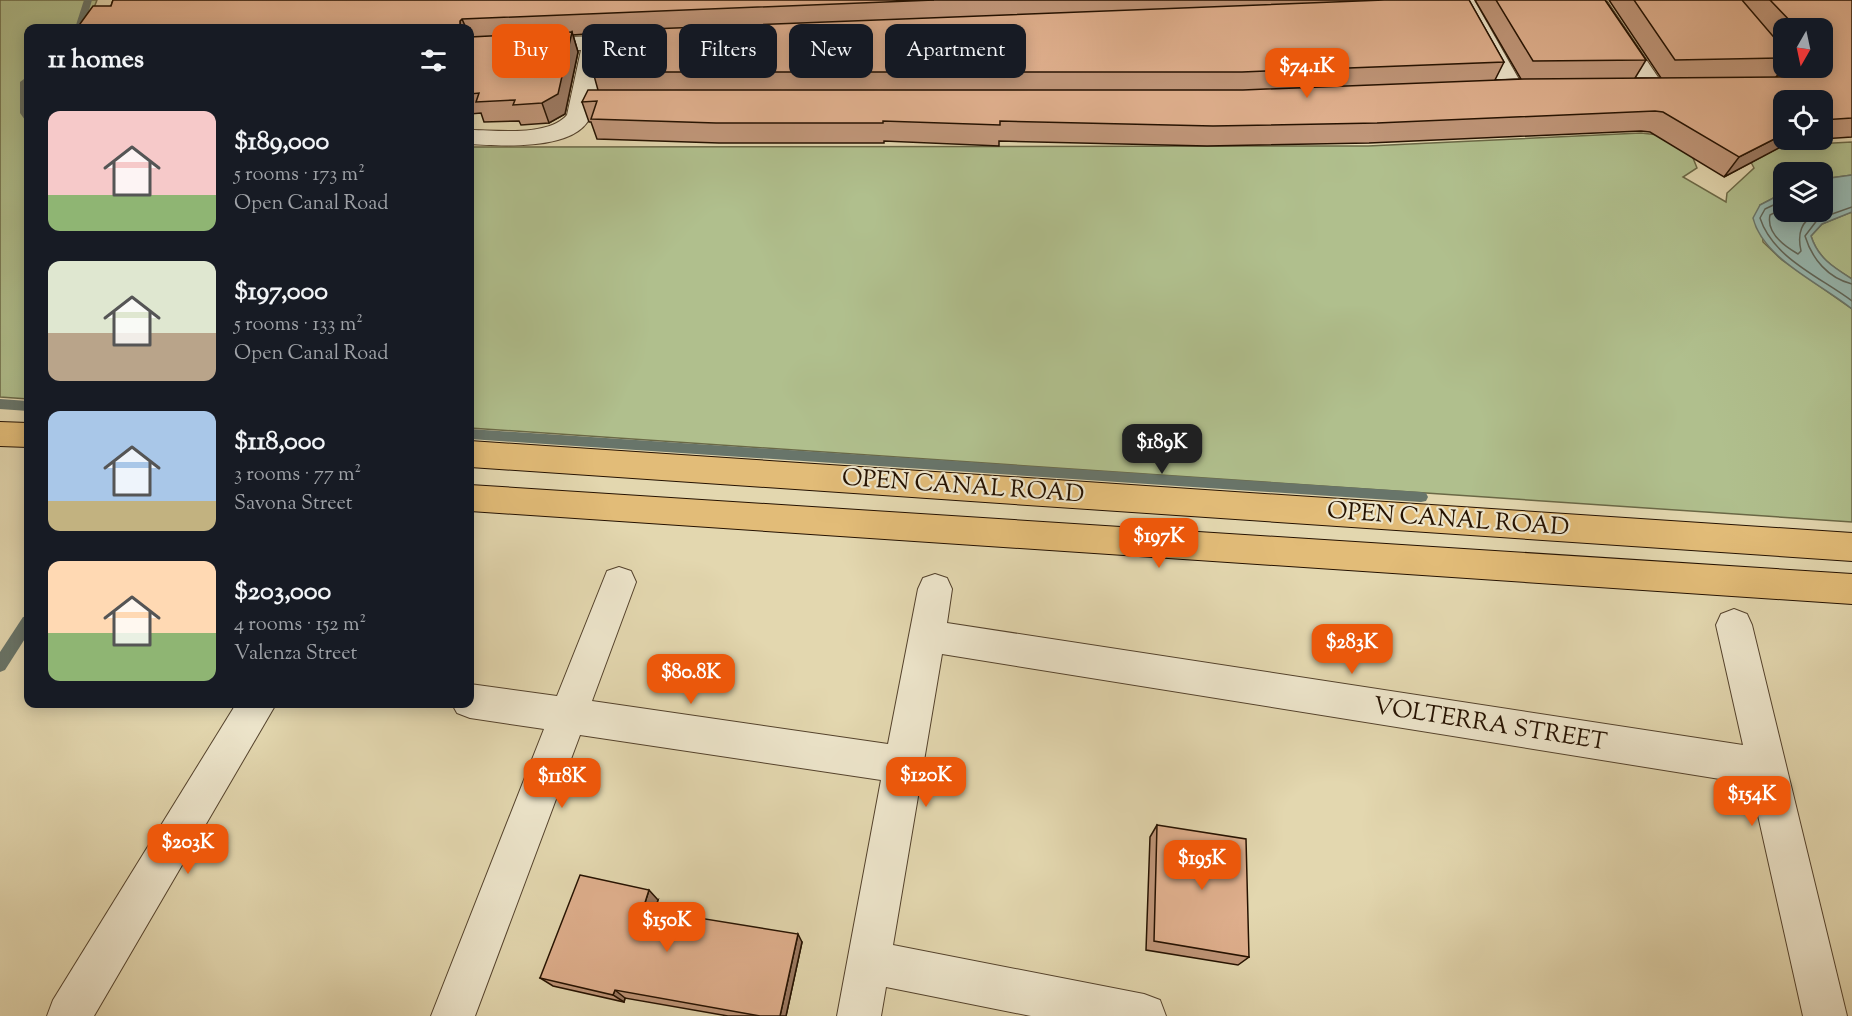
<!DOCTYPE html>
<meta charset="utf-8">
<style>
body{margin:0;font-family:"Sorts Mill Goudy",serif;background:#242831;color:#f1f3f6;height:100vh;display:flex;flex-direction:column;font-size:22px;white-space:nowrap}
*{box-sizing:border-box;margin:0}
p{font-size:20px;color:#9ea1a6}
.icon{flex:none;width:33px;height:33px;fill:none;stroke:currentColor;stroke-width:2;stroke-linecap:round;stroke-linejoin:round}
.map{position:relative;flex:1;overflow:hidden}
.side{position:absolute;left:24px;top:24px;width:450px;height:684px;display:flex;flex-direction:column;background:#171b24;border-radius:12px;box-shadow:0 3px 15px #0003}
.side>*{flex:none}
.top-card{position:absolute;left:492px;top:24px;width:570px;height:54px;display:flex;gap:12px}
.needle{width:39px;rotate:189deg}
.fabs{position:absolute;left:1773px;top:18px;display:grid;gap:12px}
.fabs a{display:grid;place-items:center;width:60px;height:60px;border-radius:12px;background:#171b24;box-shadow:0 3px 15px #0003;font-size:30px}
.price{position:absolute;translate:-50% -51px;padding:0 14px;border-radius:12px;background:#ea580c;color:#fff;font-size:20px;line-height:39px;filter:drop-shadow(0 2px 3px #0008)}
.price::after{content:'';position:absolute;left:50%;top:36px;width:18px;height:14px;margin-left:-9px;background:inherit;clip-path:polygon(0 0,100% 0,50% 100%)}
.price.on{background:#222;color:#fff}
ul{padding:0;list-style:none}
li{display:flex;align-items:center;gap:18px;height:150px;padding:0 24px}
li span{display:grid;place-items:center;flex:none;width:168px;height:120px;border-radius:12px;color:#555}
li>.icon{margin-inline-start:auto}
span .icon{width:72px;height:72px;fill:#fffc;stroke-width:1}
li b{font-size:26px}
h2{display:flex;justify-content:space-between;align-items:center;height:72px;padding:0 24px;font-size:26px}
.pill{padding:0 21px;border-radius:12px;background:#171b24;box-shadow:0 3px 15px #0003;font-size:21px;line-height:54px}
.pill.on{background:#ea580c;color:#fff}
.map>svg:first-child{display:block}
</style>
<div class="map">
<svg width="1852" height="1016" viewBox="0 0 1852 1016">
<rect width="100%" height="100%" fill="#e3d7af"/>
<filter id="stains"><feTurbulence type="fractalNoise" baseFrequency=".00333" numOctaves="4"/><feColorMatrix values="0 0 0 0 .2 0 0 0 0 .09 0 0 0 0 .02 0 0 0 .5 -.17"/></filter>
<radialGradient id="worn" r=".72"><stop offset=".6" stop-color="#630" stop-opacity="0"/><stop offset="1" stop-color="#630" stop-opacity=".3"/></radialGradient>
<g fill="#b0bf8d" stroke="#6a6846" stroke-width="1.5">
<path d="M0,0H97L86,28H28V399L0,397Z"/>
<path d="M1641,133L1685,138L1697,168L1683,177L1726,202L1727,193L1754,168L1741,143L1777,146L1852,142V175L1823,179L1822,172H1784L1783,193L1760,205L1763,242L1782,260L1852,309V522L470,428V147L1368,146Z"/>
<path d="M1852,212V279C1833,267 1818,258 1811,236L1822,224Z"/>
</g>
<path fill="#96b8b1" stroke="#68756a" stroke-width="1.5" d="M1852,175V212L1822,224L1811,236C1818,258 1833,267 1852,279V309C1820,283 1763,259 1753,218L1760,205L1783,193L1784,212H1822L1823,179Z"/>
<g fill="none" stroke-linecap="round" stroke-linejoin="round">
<g stroke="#5d6458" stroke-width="1.5">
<path d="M1784,200L1765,209L1760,218C1773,258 1820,277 1852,301"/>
<path d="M1852,207L1818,219L1805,236C1812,259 1828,278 1852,284"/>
<path d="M1784,208L1770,215C1766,233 1784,246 1798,254L1801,251C1797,233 1801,222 1817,212"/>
</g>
<g fill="#68756a" fill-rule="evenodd">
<path d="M84,0H92L84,28H75Z"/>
<path d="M28,76V121L25,120L20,113V82Z"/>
<path d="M0,399L28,401V411L0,409Z"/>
<path d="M470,429L1421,492L1426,493L1428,497L1426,501L1421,502L470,439Z"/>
<path d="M28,616V634L5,670L0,672V652L23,617Z"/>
</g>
<g stroke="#54422c" stroke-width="2">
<g id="minor">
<path d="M1452,0H1474L1525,90L1521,95L1513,97L1505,95Z"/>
<path d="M1584,0H1606L1666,89L1662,94L1654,96L1646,94Z"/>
<path d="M1715,0H1737L1784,54V68H1795L1801,75L1802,84C1792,98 1760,98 1745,94L1741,89L1745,84L1775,81L1778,80V76Z"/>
<path d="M644,34L652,36L655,41L652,46L604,49C600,71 599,97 590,117C576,151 500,146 470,144V130C497,130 548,137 567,115L581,50L470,55V41Z"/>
<path d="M619,567L631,571L636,582L592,701L888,744L918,589L923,578L935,574L947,578L952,589L947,623L1743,745L1716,625L1721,614L1734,609L1747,614L1752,625L1847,1016H1803L1751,784L942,654L893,945L1144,994L1160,1000L1166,1016H1031L886,987L881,1016H837L881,780L580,735L475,1016H431L544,729L470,718L457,713L452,704H470V684L557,696L607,571Z"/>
<path d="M236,704H276L94,1016H47L53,1000Z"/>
</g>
</g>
<g stroke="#241100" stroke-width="2">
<g id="major">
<path d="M0,422L28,423V447L0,446Z"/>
<path d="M470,441L1852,533V561L470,467Z"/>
<path d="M470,485L1852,574V604L470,511Z"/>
</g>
</g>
<use href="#minor" fill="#ede5cb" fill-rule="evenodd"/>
<use href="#major" fill="#e2bc78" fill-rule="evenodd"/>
</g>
<g fill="#c09679" stroke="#241100" stroke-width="1.5" fill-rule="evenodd">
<path d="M113,0H1469L1504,62L1495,80L1521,79L1475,0H1605L1646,60L1635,78H1661L1609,0H1852V137L1822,139V100L1784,140H1808H1793L1724,177L1650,132L1641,131L1369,143L1207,146L999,141V146L884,141V143H719L597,139L591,122H589L582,102L598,90L593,72L600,33L573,35L578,52L565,114L549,123L521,125L519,121L484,122L481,113L470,114V28H77L111,6ZM1784,28H1822V68H1798L1803,74L1792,77H1776L1784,67Z"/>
<path d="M1157,825L1249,957L1238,965L1146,950L1150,837Z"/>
<path d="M658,900L654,911L802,942L786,1016H728L625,998L624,1002L553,986L540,978Z"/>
</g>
<g fill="#9c7a63" stroke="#241100" stroke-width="1.5">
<path d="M462,19L466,28H460V21Z"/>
<path d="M572,32L578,52L565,114L549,123L542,103Z"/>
<path d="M1784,134V140H1794L1724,177L1739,157Z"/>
<path d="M649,890L658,900L652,919L643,909Z"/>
<path d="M798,934L802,942L786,1016H780Z"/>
<path d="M615,990L625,998L624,1002L613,995Z"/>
</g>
<g fill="#dfaf8d" stroke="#241100" stroke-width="1.5">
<path d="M113,0H934L462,19L460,21V28H77L93,6H111Z"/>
<path d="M1384,0H1469L1504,62L1242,72H593L600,31Z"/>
<path d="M1496,0H1605L1646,60L1533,61Z"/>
<path d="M1634,0H1742L1784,49V58L1675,60Z"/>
<path d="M1770,0H1852V118L1822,120V100H1784V134L1739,157L1663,112L1655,111L1377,123L1213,126L1000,121V125L883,121V123H716L591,119L597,101L582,102L588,90H1243L1524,79L1792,77L1814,71L1817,68H1822V28H1797Z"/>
<path d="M572,32L558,94L542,103L513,105L515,100L476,102L479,93L470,94V37Z"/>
<path d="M1157,825L1246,839L1249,957L1154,941Z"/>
<path d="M580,875L649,890L643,909L798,934L780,1016H760L615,990L613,995L540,978Z"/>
</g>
<g text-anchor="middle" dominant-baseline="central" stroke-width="4.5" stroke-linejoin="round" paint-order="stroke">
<g font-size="24" fill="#241100" stroke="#ede5cb">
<text transform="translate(963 487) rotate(4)">OPEN CANAL ROAD</text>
<text transform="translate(1448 520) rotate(4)">OPEN CANAL ROAD</text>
<text transform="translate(1490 725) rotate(9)">VOLTERRA STREET</text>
</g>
</g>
<rect width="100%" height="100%" filter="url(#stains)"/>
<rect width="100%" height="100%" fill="url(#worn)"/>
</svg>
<div class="fabs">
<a><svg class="needle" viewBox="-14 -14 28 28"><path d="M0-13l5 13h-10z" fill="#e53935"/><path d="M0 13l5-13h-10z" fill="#9ea1a6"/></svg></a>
<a><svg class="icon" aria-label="locate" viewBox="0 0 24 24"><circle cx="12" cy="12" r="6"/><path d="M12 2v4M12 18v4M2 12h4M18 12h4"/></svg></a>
<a><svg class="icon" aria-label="layers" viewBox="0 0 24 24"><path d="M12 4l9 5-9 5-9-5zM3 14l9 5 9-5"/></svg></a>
</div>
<b class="price" style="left:1307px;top:99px">$74.1K</b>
<b class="price on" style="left:1162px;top:475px">$189K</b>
<b class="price" style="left:1159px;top:569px">$197K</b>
<b class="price" style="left:1352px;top:675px">$283K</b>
<b class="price" style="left:691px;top:705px">$80.8K</b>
<b class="price" style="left:926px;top:808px">$120K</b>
<b class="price" style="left:562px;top:809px">$118K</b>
<b class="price" style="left:1752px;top:827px">$154K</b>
<b class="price" style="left:188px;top:875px">$203K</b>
<b class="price" style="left:1202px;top:891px">$195K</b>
<b class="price" style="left:667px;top:953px">$150K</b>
<div class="top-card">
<a class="pill on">Buy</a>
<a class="pill">Rent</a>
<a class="pill">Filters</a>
<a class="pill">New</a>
<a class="pill">Apartment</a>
</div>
<section class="side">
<h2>11 homes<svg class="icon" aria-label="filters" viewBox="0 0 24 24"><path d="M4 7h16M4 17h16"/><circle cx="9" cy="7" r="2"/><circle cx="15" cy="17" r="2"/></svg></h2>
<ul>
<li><span style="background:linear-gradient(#f6c9c9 70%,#8fb573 0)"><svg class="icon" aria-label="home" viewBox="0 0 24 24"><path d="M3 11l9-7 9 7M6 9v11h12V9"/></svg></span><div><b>$189,000</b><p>5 rooms · 173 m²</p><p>Open Canal Road</p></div></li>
<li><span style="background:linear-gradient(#dfe7d0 60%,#b9a48a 0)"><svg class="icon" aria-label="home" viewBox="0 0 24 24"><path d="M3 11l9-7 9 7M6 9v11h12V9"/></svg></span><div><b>$197,000</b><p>5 rooms · 133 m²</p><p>Open Canal Road</p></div></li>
<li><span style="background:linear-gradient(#a9c7e8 75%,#c2b280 0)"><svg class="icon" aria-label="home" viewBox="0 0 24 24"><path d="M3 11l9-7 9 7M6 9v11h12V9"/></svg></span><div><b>$118,000</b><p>3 rooms · 77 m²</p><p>Savona Street</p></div></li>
<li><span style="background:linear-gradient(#ffd9b3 60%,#8fb573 0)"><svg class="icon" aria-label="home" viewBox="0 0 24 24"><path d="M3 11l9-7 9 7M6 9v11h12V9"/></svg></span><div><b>$203,000</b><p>4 rooms · 152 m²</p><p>Valenza Street</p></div></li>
</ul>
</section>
</div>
